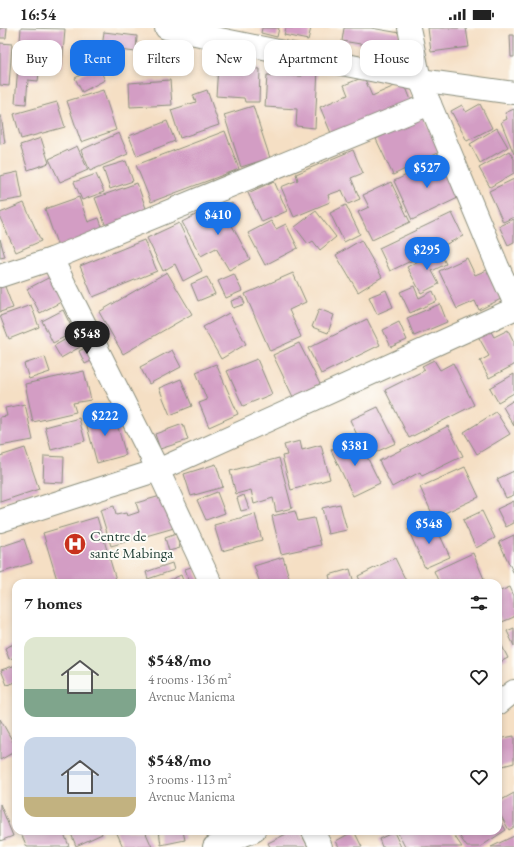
<!DOCTYPE html>
<meta charset="utf-8">
<style>
body{margin:0;font-family:"EB Garamond",serif;background:#f2f2f2;color:#222;height:100vh;display:flex;flex-direction:column;font-size:15px;white-space:nowrap}
*{box-sizing:border-box;margin:0}
p{font-size:13px;color:#767676}
.icon{flex:none;width:22px;height:22px;fill:none;stroke:currentColor;stroke-width:2;stroke-linecap:round;stroke-linejoin:round}
.map{position:relative;flex:1;overflow:hidden}
.sheet{position:absolute;left:12px;top:551px;width:490px;height:256px;display:flex;flex-direction:column;background:#fff;border-radius:12px;box-shadow:0 2px 6px #0003}
.sheet>*{flex:none}
.guide{position:absolute;left:12px;top:12px;width:490px;height:36px;display:flex;gap:8px}
.price{position:absolute;translate:-50% -34px;padding:0 9px;border-radius:14px;background:#1a73e8;color:#fff;font-size:13px;line-height:26px;filter:drop-shadow(0 1px 2px #0008)}
.price::after{content:'';position:absolute;left:50%;top:24px;width:12px;height:9px;margin-left:-6px;background:inherit;clip-path:polygon(0 0,100% 0,50% 100%)}
.price.on{background:#222;color:#fff}
ul{padding:0;list-style:none}
li{display:flex;align-items:center;gap:12px;height:100px;padding:0 12px}
li span{display:grid;place-items:center;flex:none;width:112px;height:80px;border-radius:12px;color:#555}
li>.icon{margin-inline-start:auto}
span .icon{width:48px;height:48px;fill:#fffc;stroke-width:1}
li b{font-size:17px}
h2{display:flex;justify-content:space-between;align-items:center;height:48px;padding:0 12px;font-size:17px}
.pill{padding:0 14px;border-radius:12px;background:#fff;box-shadow:0 2px 6px #0003;font-size:14px;line-height:36px}
.pill.on{background:#1a73e8;color:#fff}
.status{display:flex;justify-content:space-between;align-items:center;height:28px;padding:0 20px;background:#fff;direction:ltr}
.status svg{height:11px;fill:currentColor}
.map>svg:first-child{display:block}
</style>
<div class="status"><b>16:54</b><svg viewBox="0 0 49 12"><path d="M0 12V9h3v3zM5 12V6h3v6zM10 12V3h3v9zM15 12V0h3v12zM26 1h20v11H26zM47 4h2v5h-2z"/></svg></div>
<div class="map">
<svg width="514" height="819" viewBox="0 0 514 819">
<rect width="100%" height="100%" fill="#fdfcf7"/>
<filter id="ink" filterUnits="userSpaceOnUse"><feTurbulence type="fractalNoise" baseFrequency=".025" numOctaves="2"/><feDisplacementMap in="SourceGraphic" scale="8" xChannelSelector="R" yChannelSelector="G"/><feConvolveMatrix kernelMatrix="1 2 1 2 8 2 1 2 1" color-interpolation-filters="sRGB"/></filter>
<filter id="wash" filterUnits="userSpaceOnUse"><feTurbulence type="fractalNoise" baseFrequency=".012" numOctaves="4" result="noise"/><feDisplacementMap in="SourceGraphic" scale="16" xChannelSelector="R" yChannelSelector="G"/><feGaussianBlur stdDeviation="0.9" result="paint"/><feColorMatrix in="noise" values="0 0 0 0 0 0 0 0 0 0 0 0 0 0 0 0 0 1.4 0 .05"/><feComposite in="paint" operator="in"/></filter>
<g filter="url(#wash)">
<rect width="100%" height="100%" fill="#f5dfc4"/>
<g id="blocks">
<g fill="#d39dc4">
<path d="M0,0H7L6,10H0Z"/>
<path d="M21,0L65,1L62,39L40,37L38,53L28,52L26,76L15,75Z"/>
<path d="M262,0H279L277,9L261,5Z"/>
<path d="M286,0H311L308,12L284,7Z"/>
<path d="M344,0H371L400,5L398,22L342,13Z"/>
<path d="M428,0H466L469,19L431,24Z"/>
<path d="M104,4L137,8L136,24L102,20Z"/>
<path d="M510,7H514V29H511Z"/>
<path d="M0,15L12,16L9,58L0,57Z"/>
<path d="M98,38L105,52L82,64L75,50Z"/>
<path d="M218,38L260,41L259,74H245L244,70L216,68Z"/>
<path d="M303,40L318,41L315,100L296,98L297,81L265,79L267,47L302,48Z"/>
<path d="M364,49L372,68L399,56L405,57L413,77L333,110L320,79L348,67L344,57Z"/>
<path d="M170,52L172,77L130,79L129,55Z"/>
<path d="M103,62L116,102L81,114L67,73Z"/>
<path d="M207,62L219,97L180,110L171,82L196,74L193,67Z"/>
<path d="M57,74L65,99L21,111L14,86Z"/>
<path d="M480,76L492,100L467,113L451,83L462,77L466,84Z"/>
<path d="M253,78L270,130L241,139L224,87Z"/>
<path d="M514,81V126L501,94L507,91L505,85Z"/>
<path d="M1,87L5,115L0,116V88Z"/>
<path d="M423,89L440,124L393,147L376,111Z"/>
<path d="M167,93L175,113L137,128L129,108Z"/>
<path d="M497,100L508,119L480,135L470,116Z"/>
<path d="M225,103L239,141L151,174L136,137Z"/>
<path d="M119,105L128,126L90,143L81,122Z"/>
<path d="M41,110L49,135L28,142L20,117Z"/>
<path d="M77,118L88,142L60,154L49,131Z"/>
<path d="M353,122L363,145L351,150L360,171L348,176L342,162L328,167L330,174L294,189L281,159L298,152L296,146Z"/>
<path d="M509,123L514,131V145L490,159L479,140Z"/>
<path d="M442,130L460,169L412,192L394,153Z"/>
<path d="M126,133L133,153L110,161L103,140Z"/>
<path d="M18,144L23,170L0,174V148Z"/>
<path d="M96,146L104,164L82,172L74,154Z"/>
<path d="M514,151V189L503,194L489,163Z"/>
<path d="M274,153L287,183L262,194L248,165Z"/>
<path d="M391,154L410,194L372,212L358,184L369,179L363,167Z"/>
<path d="M137,155L148,186L107,201L95,170Z"/>
<path d="M79,169L88,194L99,190L104,204L58,219L45,181Z"/>
<path d="M24,175L41,213L16,224L0,190V185Z"/>
<path d="M232,175L239,186L229,192L250,231L229,242L216,220L201,228L182,194L201,184L204,190Z"/>
<path d="M346,177L360,206L344,214L330,185Z"/>
<path d="M316,183L336,209L320,222L313,213L308,216L295,199Z"/>
<path d="M452,185L463,208L390,243L379,220Z"/>
<path d="M514,191V214L508,217L499,198Z"/>
<path d="M271,193L276,201L286,196L298,220L265,237L248,205Z"/>
<path d="M179,195L202,243L183,253L175,236L163,243L147,210Z"/>
<path d="M0,211L5,229L0,230Z"/>
<path d="M144,212L157,243L93,269L80,238Z"/>
<path d="M361,212L382,249L358,264L336,227Z"/>
<path d="M439,222L446,236L432,243L439,256L421,265L407,239Z"/>
<path d="M467,230L475,247L487,242L501,271L479,282L475,273L457,281L439,243Z"/>
<path d="M167,244L192,286L123,326L99,284Z"/>
<path d="M293,245L306,274L289,282L301,309L270,323L245,266Z"/>
<path d="M234,246L242,263L226,270L218,253Z"/>
<path d="M50,249L63,273L40,285L27,261Z"/>
<path d="M207,249L215,266L198,273L191,256Z"/>
<path d="M4,256L13,280L0,284V258Z"/>
<path d="M414,258L419,270L433,263L437,273L410,285L400,264Z"/>
<path d="M386,262L393,279L377,286L369,269Z"/>
<path d="M242,269L245,276L233,280L231,273Z"/>
<path d="M440,276L447,294L414,308L407,290Z"/>
<path d="M31,277L39,299L9,311L0,288Z"/>
<path d="M319,281L334,287L328,305L312,299Z"/>
<path d="M63,282L74,304L53,315L42,293Z"/>
<path d="M229,285L246,316L221,331L203,299Z"/>
<path d="M367,291L380,317L321,346L308,320Z"/>
<path d="M399,294L407,312L391,319L383,302Z"/>
<path d="M490,302L494,309L508,302L514,314V337L489,350L480,333L489,328L478,308Z"/>
<path d="M73,307L80,319L61,330L54,318Z"/>
<path d="M299,315L320,356L293,369L273,327Z"/>
<path d="M89,318L95,331L85,336L79,323Z"/>
<path d="M172,322L181,339L149,356L140,339Z"/>
<path d="M45,329L50,344L29,351L24,336Z"/>
<path d="M257,331L272,366L243,378L227,343Z"/>
<path d="M434,332L440,342L453,335L474,377L409,410L385,362L425,342L422,338Z"/>
<path d="M216,336L238,386L209,399L199,375L207,372L196,344Z"/>
<path d="M84,343L91,372L73,375L76,384L33,394L25,356Z"/>
<path d="M514,346V365L498,374L490,360Z"/>
<path d="M181,351L192,378L170,387L159,360Z"/>
<path d="M514,372V398L503,379Z"/>
<path d="M25,376L33,412L0,418V389L7,388L5,380Z"/>
<path d="M378,379L396,415L367,428L350,392Z"/>
<path d="M113,383L126,427L97,435L85,391Z"/>
<path d="M496,384L510,406L477,426L464,404Z"/>
<path d="M79,390L85,413L51,422L45,399Z"/>
<path d="M183,396L188,412L160,421L155,406Z"/>
<path d="M448,398L463,428L422,448L420,444L392,459L379,433Z"/>
<path d="M357,409L380,455L353,468L331,422Z"/>
<path d="M300,413L302,422L321,417L330,451L291,462L282,428L287,427L284,417Z"/>
<path d="M25,420L39,461L0,474V428Z"/>
<path d="M44,428L64,429L63,455L43,454Z"/>
<path d="M279,430L292,480L276,484L273,470L254,476L251,462L236,466L230,443Z"/>
<path d="M216,436L223,459L191,468L184,446Z"/>
<path d="M465,439L479,469L434,490L420,459Z"/>
<path d="M514,443V467L506,470L497,451Z"/>
<path d="M217,464L225,485L206,492L197,472Z"/>
<path d="M164,467L174,500L111,518L100,482L114,478L116,487L126,485L127,488L139,484L136,475Z"/>
<path d="M244,467L249,481L241,483L237,470Z"/>
<path d="M514,473V495L506,499L497,481Z"/>
<path d="M340,476L347,502L328,506L322,480Z"/>
<path d="M295,483L298,493L314,490L321,517L281,526L272,488Z"/>
<path d="M482,483L495,510L476,520L463,492Z"/>
<path d="M255,486L262,512L222,523L214,497Z"/>
<path d="M97,489L117,555H58L43,505Z"/>
<path d="M425,494L431,506L438,503L450,529L425,540L408,501Z"/>
<path d="M176,506L180,520L169,523L165,510Z"/>
<path d="M514,507V546L499,514Z"/>
<path d="M24,511L32,535L0,545V519Z"/>
<path d="M473,525L484,551L474,555H439L434,543Z"/>
<path d="M283,529L290,553L284,555H260L254,538Z"/>
<path d="M395,530L407,555H361L358,548Z"/>
<path d="M172,535L174,542L148,551L146,544Z"/>
<path d="M194,538L200,555H190L185,541Z"/>
<path d="M350,541L354,555H331L329,547Z"/>
<path d="M181,547L184,555H163Z"/>
<path d="M510,559L514,568V589L502,594L498,586V564Z"/>
<path d="M514,600V618L507,603Z"/>
<path d="M498,610L508,630L498,635Z"/>
<path d="M16,615V629L9,631L5,620Z"/>
<path d="M16,637V654L7,657L1,642Z"/>
<path d="M0,691L16,719V723L0,732Z"/>
<path d="M514,708V735L499,739L498,711Z"/>
<path d="M514,765V799L509,802L498,783V774Z"/>
<path d="M0,776L13,808L0,813Z"/>
<path d="M498,790L506,802L480,819H467L456,803H498Z"/>
<path d="M20,803H63L69,818L66,819H27Z"/>
<path d="M70,803H101L102,806L76,818Z"/>
<path d="M116,803H145L152,819H123Z"/>
<path d="M159,803H183L185,812L161,817Z"/>
<path d="M292,803H300L308,819H270L268,815Z"/>
<path d="M354,803L362,819H339L336,813Z"/>
<path d="M397,803H451L462,819H405Z"/>
<path d="M394,804L401,819H382L379,811Z"/>
<path d="M514,808V819H491Z"/>
</g>
</g>
</g>
<g filter="url(#ink)">
<use href="#blocks" fill-opacity="0" stroke="#8a8e7c" stroke-width="1"/>
<g fill="none" stroke-linecap="round" stroke-linejoin="round">
<g stroke="#8a8e7c" stroke-width="24">
<g id="minor">
<path d="M166,0L420,52L514,65"/>
<path d="M409,0L420,52L498,239L514,274"/>
<path d="M52,231L158,442L211,555"/>
<path d="M0,248L52,231L430,76"/>
<path d="M0,493L158,442L514,281"/>
<path d="M498,676L514,663"/>
<path d="M313,803L321,819"/>
<path d="M214,819L254,803"/>
</g>
</g>
<use href="#minor" stroke="#fff" stroke-width="22"/>
</g>
</g>
<defs>
<g id="hospital-disc" transform="scale(1.15)"><circle r="9.5" fill="#c8321e" stroke="#fdfcf7"/><path d="M-5-5h3v3.5h4V-5h3V5h-3V1.5h-4V5h-3Z" fill="#fff"/></g>
</defs>
<g fill-rule="evenodd">
<use href="#hospital-disc" x="75" y="516"/>
</g>
<g text-anchor="middle" dominant-baseline="central" stroke-width="4" stroke-linejoin="round" paint-order="stroke">
<g font-size="15" fill="#1f3d34" stroke="#fdfcf7" text-anchor="start">
<text x="90" y="507">Centre de<tspan x="90" dy="17">santé Mabinga</tspan></text>
</g>
</g>
</svg>
<b class="price" style="left:427px;top:161px">$527</b>
<b class="price" style="left:218px;top:208px">$410</b>
<b class="price" style="left:427px;top:243px">$295</b>
<b class="price on" style="left:87px;top:327px">$548</b>
<b class="price" style="left:105px;top:409px">$222</b>
<b class="price" style="left:355px;top:439px">$381</b>
<b class="price" style="left:429px;top:517px">$548</b>
<div class="guide">
<a class="pill">Buy</a>
<a class="pill on">Rent</a>
<a class="pill">Filters</a>
<a class="pill">New</a>
<a class="pill">Apartment</a>
<a class="pill">House</a>
</div>
<section class="sheet">
<h2>7 homes<svg class="icon" aria-label="filters" viewBox="0 0 24 24"><path d="M4 7h16M4 17h16"/><circle cx="9" cy="7" r="2"/><circle cx="15" cy="17" r="2"/></svg></h2>
<ul>
<li><span style="background:linear-gradient(#dfe7d0 65%,#7fa58c 0)"><svg class="icon" aria-label="home" viewBox="0 0 24 24"><path d="M3 11l9-7 9 7M6 9v11h12V9"/></svg></span><div><b>$548/mo</b><p>4 rooms · 136 m²</p><p>Avenue Maniema</p></div><svg class="icon" aria-label="heart" viewBox="0 0 24 24"><path d="M12 20l-8-8c-3-5 5-10 8-4 3-6 11-1 8 4z"/></svg></li>
<li><span style="background:linear-gradient(#c9d6e8 75%,#c2b280 0)"><svg class="icon" aria-label="home" viewBox="0 0 24 24"><path d="M3 11l9-7 9 7M6 9v11h12V9"/></svg></span><div><b>$548/mo</b><p>3 rooms · 113 m²</p><p>Avenue Maniema</p></div><svg class="icon" aria-label="heart" viewBox="0 0 24 24"><path d="M12 20l-8-8c-3-5 5-10 8-4 3-6 11-1 8 4z"/></svg></li>
</ul>
</section>
</div>
